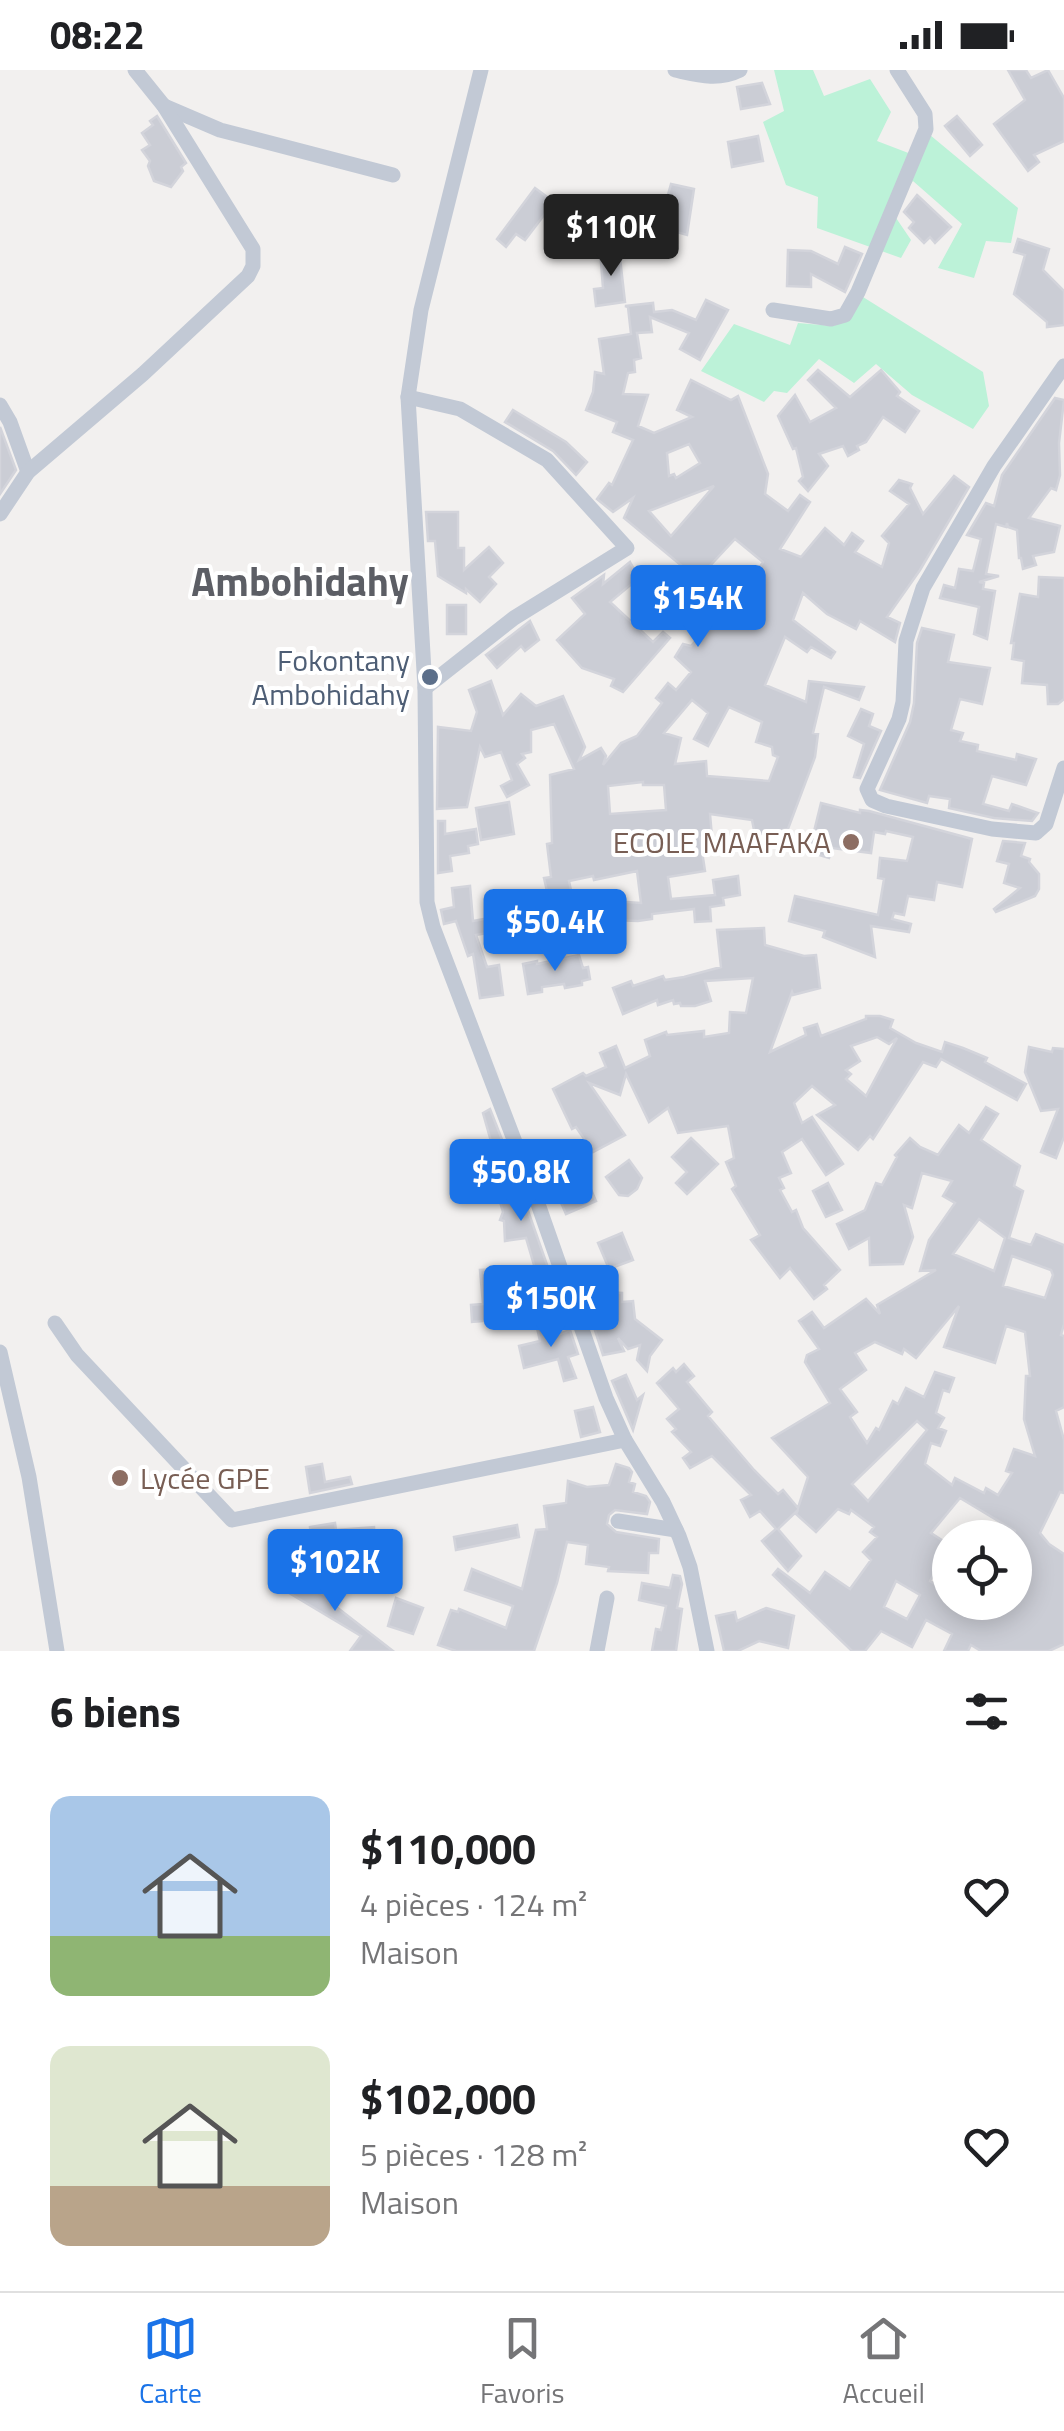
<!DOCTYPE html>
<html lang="fr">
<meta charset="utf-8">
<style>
body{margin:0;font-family:"Titillium Web",sans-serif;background:#f6f6f6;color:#202124;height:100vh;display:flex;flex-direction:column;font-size:38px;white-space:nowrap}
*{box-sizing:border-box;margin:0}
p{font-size:32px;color:#757577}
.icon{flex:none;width:55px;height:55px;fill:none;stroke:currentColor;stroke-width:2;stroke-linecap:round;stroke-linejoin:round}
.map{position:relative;height:1581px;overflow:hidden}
.side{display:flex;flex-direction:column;background:#fff;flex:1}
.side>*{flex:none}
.buttons{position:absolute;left:932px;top:1450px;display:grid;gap:20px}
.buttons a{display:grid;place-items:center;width:100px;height:100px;border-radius:50%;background:#fff;box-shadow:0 5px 25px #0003;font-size:50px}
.price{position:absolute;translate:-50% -85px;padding:0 22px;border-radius:10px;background:#1a73e8;color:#fff;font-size:32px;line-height:65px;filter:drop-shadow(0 2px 5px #0008)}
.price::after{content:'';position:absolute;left:50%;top:60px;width:30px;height:22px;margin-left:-15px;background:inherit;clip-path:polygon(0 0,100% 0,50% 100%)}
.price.selected{background:#222;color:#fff}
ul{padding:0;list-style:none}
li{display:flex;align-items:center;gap:30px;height:250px;padding:0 50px}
li span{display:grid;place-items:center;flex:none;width:280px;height:200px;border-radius:20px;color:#555}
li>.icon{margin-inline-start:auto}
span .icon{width:120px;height:120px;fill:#fffc;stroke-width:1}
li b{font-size:42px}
h2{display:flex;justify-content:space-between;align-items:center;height:120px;padding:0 50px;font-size:42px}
.status{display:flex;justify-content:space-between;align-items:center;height:70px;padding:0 50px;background:#fff;direction:ltr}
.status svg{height:28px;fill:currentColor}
.tab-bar{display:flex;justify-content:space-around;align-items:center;height:140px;border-top:2px solid #e0e0e0;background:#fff;font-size:28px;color:#757577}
.tab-bar a{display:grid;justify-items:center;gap:5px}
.tab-bar .selected{color:#1a73e8}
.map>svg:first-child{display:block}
</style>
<div class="status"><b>08:22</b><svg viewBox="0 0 49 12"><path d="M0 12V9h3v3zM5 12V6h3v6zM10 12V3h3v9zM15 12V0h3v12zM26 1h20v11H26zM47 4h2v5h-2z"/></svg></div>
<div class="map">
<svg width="1064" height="1581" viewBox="0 0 1064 1581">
<rect width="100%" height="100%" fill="#f2f0ef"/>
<g fill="#bcf2d8">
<path d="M774,0H813L824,26L870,9L891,42L877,71L911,84L930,65L1018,138L1011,173L986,171L974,208L938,198L962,154L913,111L892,142L911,170L901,188L817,158L818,127L786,115L763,52L784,41Z"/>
<path d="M863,227L983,302L989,336L973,359L912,325L876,294L854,313L819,289L787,323L774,321L764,332L701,301L734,254L790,275L798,253L834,256Z"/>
</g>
<g fill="#cbcdd5" stroke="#d3d4db" stroke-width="2.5" fill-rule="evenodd">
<path d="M1008,0H1026L1031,8L1048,0L1064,28V71L1034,85L1039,92L1028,101L994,54L1025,30Z"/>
<path d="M762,13L770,34L741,39L737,17Z"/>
<path d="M157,46L186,93L181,97L183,101L171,117L154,111L148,96L150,91L142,80L150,75L142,63L153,55L150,51Z"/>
<path d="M957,46L982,75L970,86L945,56Z"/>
<path d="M758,66L763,91L732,97L728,72Z"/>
<path d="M671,114L694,119L687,165L659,157Z"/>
<path d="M535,118L554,132L525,170L516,164L506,177L497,169Z"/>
<path d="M917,125L951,157L935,173L930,167L924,173L909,158L914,152L904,142Z"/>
<path d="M1018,169L1049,179L1043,200L1064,221V255L1047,257V252L1014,224L1025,185L1014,182Z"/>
<path d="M845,177L862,184L845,222L811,204V217L787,216L788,180L811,181L838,194Z"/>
<path d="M619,179L625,232L596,236L594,219L603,218L600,180Z"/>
<path d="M706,230L728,240L700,290L680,279L689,263L650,247L652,262L637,263L641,288L634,290L635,302L628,303L623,324L648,325L638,356L654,363L692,347L677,340L691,310L731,330L738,326L768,404L765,424L788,441L800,425L810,432L780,479L801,487L825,458L844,475L852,463L863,471L855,482L882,497L889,473L882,466L909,434L890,421L899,410L912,414L910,418L923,444L954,406L969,417L920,500L887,547L900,553L895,572L860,551L856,559L827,544L803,523L793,550L835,582L831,588L811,577L807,582L785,567L765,615L806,632L809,611L864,617L859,630L824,617L813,663L818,664L815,687L788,759L755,765L752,750L710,744L712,767L700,768L705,801L668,807L671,829L715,825L713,810L738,806L740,825L723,828L724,835L710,837L711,851L695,852L694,839L652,844V849L638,851L612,850L613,831L641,833L637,801L594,810L593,806L569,811L572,825L549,830L544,808L551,807L547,774L552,773L550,705L574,699L554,654L531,660V682L522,684L525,688L517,694L529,715L507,727L501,716L512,710L501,682L485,687L480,677L467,737L437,739L438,657L471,661L477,642L469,620L491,611L503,645L521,624L536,636L563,626L585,677L579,690L601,678L606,686L603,695L621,673L637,666L662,633L656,628L668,613L676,620L691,602L675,587L683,574L691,576L708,557L702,550L743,505L752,510L763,492L735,469L692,515L677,504L682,496L624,448L633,428L613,442L597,429L609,413L612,415L633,370L613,362L617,352L586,340L593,322L595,302L604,304L599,269L631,264L628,237L625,236L653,233L654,242L672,240L696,250ZM689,374L700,393L676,408L674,404L669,406L667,383ZM714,416L671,466L649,441ZM692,630L708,643L694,669L708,676L729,637L762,652L756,672L772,677L773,685L778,687L769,711L707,706L706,691L675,694L681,668L664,663ZM643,712V715H664L666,740L610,744L608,716Z"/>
<path d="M818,300L850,327L881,300L900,322L897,326L919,341L905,362L883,347L866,372L857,376L859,380L848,386L843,376L819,384L828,396L808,421L799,411L803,407L796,378L793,379L778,346L795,325L810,352L836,338L808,310Z"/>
<path d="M1055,328L1064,330L1059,373L1060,405L1056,420L1051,418L1029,448L1060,456L1054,482L1033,486L1036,495L1023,499L1021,488H1019L1017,460L1008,457L1007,453L1006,457L996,454L986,504L999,506L979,512L984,513L983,519L995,521L987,569L974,564L979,537L940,528L944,515L955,518L959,499L973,501L981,469L967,465L986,433L994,436L1002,405Z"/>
<path d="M513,340L566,372L587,392L576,405L553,381L505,352Z"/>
<path d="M0,357L16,400L0,424Z"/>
<path d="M426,442H458V478H464V500L489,477L503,493L489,507L496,514L480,532L466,519V523L438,506L435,471H428Z"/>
<path d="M630,492L639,508L610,532L653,572L663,562L670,568L623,622L611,616L614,609L582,598L557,570L585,544L572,528L604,505L603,514Z"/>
<path d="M1039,507L1064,508V629L1058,634H1048L1047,615L1022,613L1024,591L1012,589L1014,573H1011L1020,524L1038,527Z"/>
<rect x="447" y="535" width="19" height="29"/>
<path d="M530,551L539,570L525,581L521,576L497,598L486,585Z"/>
<path d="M922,558L954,565L948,592L990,598L982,634L960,629L951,660L963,663L960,671L978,675L977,681L1016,690L1017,684L1036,689L1026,715L992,706L983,734L1009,741L1012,734L1038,743L1032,751L994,748L949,738L950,729L929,726L927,733L880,720L910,652L914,633L917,573Z"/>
<path d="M861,639L873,644L869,656L881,661L860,708L854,707L864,674L848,666Z"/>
<path d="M509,732L514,764L481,770L476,738Z"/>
<path d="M821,733L860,743V740L869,741L972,769L962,817L937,812L934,830L908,826L904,845L894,843L892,849L911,854L909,862L871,856L875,887L823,867L825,861L789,851L795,826L878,845L884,809L878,808L880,788L907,791L913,767L886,761L885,764L874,762L871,783L832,778L829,788L809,782Z"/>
<path d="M438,751H445V764L476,759L478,774L468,776L469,783L450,786L452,801L438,803Z"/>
<path d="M1003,771L1025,773L1021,786L1030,789L1029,792L1039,804V819L1035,826L996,842L994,839L1020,818L1004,813L1009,794L997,791Z"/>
<path d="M470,816L473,851L506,845L509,859L476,865L487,897L499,895L503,925L480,928L473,884L468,886L456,851L444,854L441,840L454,837L452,818Z"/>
<path d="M764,858L765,875L804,886L816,885L820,918L793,925L792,922L770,982L806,965L804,958L817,954L821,966L866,949V946H880L893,950L890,958L916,973L942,982L945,972L963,978L987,988L985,992L1026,1014L1017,1030L941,989L936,997L923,992L873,1069L870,1066L858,1080L817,1045L835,1035L812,1016L794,1033L802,1053L812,1047L843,1094L826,1105L802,1069L782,1082L791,1103L779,1108L784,1118L780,1120L792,1142L796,1140L803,1158L840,1200L824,1215L827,1219L814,1229L790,1198L780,1208L751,1170L760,1165L732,1119L736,1116L726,1092L734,1088L728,1056L678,1063L668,1038L649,1052L626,1004L620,1025L589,1013L625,1065L593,1082L576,1057L572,1059L553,1019L583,1003L586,1006L606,997L600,983L616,976L625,998L650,986L645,970L666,962L667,965L704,961V967L729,963L730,942L746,943L753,908L705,911L711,931L695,936H681L680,933L674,934L673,930L658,935L657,930L623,944L613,918L631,911L633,916L663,906L665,910L684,907L721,897L717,860ZM877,967L889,974L897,968L866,1026L846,1009L851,1004L846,1000L860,991L851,976Z"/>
<path d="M579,885L583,898L588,897L590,909L582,911V915L565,918L564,914L542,917V922L528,924L523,894L537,891V894Z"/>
<path d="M1029,977L1052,982L1053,978L1064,979V1067L1056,1088L1041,1082L1058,1039L1041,1041L1025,1002Z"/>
<path d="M986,1037L998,1044L981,1070L1020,1096L1014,1116L1023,1121L1009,1168L1031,1175L1036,1164L1064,1175V1254L1061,1265L1064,1266V1337L1056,1341L1064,1370V1423L1060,1422L1040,1463L1049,1474L1064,1484V1574L1049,1581H981L971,1575L968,1581H944L952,1564L926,1550L912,1577L881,1561L865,1581H852L773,1505L778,1499L810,1523L825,1502L850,1519L871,1490L863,1482L877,1467L870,1462L874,1457L851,1440L849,1444L838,1439L816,1462L796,1444L798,1440L778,1459L801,1486L788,1501L762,1471L776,1459L760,1441L750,1447L741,1430L751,1425L712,1386L690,1398L683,1388L691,1382L672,1362L676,1359L667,1349L679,1339L657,1313L673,1298L676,1302L684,1294L694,1306L687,1312L712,1342L708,1346L754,1400L778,1424L783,1420L798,1438L808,1407L772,1368L830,1333L805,1292L807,1285L819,1279L799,1251L812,1242L824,1258L866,1229L880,1244L877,1235L936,1200L920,1201L929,1170L955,1133L943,1126L952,1111L922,1103L912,1138L904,1135L913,1167L903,1194L870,1195L869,1168L849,1179L837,1154L865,1140L876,1113L882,1115L897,1087L895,1085L910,1068L920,1077L938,1085L959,1055L969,1063ZM979,1149L1005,1168L994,1201L953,1184ZM1012,1186L1051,1200L1053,1205L1045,1228L1003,1216ZM959,1236L944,1277L995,1293L1006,1256L1025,1262L1030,1306H1026L1024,1349L1035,1386L1014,1379L1006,1401L1012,1403L998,1425L986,1418L984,1423L955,1408L952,1415L925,1394L931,1373L940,1376L946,1361L938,1358L944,1348L936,1343L943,1320L949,1322L954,1308L935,1302L924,1327L906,1318L898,1334L893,1331L879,1360L876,1358L867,1373L850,1347L857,1342L840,1319L866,1300L855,1283L875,1272L902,1284L904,1279L916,1288ZM917,1351L927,1360L868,1431L852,1414ZM960,1428L1015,1461V1526L1018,1529L1002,1544L990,1532H950V1523L930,1511L942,1490L935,1486L945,1472L931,1463ZM896,1511L920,1525L907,1549L884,1537Z"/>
<path d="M490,1039L512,1095L473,1097V1082H494L483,1043Z"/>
<path d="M691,1068L718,1094L687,1124L676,1113L687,1102L672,1087Z"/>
<path d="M629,1090L642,1108L637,1119L628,1126L619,1125L606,1107Z"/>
<path d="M580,1094L596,1131L566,1144L550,1107Z"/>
<path d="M516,1107L520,1118L552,1209L539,1212L526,1168L505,1171L504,1151L500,1150L503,1142L495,1115Z"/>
<path d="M828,1113L842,1140L826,1147L813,1121Z"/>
<path d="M622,1163L633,1190L609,1199L598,1173Z"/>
<path d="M498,1199L501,1232H506L507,1249L472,1252L471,1235L483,1234L480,1200Z"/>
<path d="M600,1206L604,1222L622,1223V1232L633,1231L635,1249L662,1270L650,1286L647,1301L637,1290L640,1275L628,1279L618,1268L624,1281L603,1285L579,1211Z"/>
<path d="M554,1254L557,1265L570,1260L578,1284L568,1287L576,1308L564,1311L558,1289L524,1298L519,1276L540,1271L537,1258Z"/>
<path d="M626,1305L637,1330L643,1325L633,1360L612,1311Z"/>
<path d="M593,1337L600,1362L581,1367L575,1341Z"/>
<path d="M322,1394L325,1412L350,1407L352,1414L310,1423L306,1397Z"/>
<path d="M616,1394L629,1398L632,1402L629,1412L635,1414L633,1422L646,1426L650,1432L647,1444L615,1440L609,1445L607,1454L616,1462L659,1469L658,1483H649L648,1503L608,1501L609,1497L586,1494L588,1475L567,1472L557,1513L534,1581H456L438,1575L451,1540L458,1542L459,1539L506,1558L513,1536L465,1520L472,1499L522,1519L536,1460L547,1459L544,1436L566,1433L568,1411L587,1417L609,1415Z"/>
<path d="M335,1453L336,1460L374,1457L375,1474L349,1476L348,1471L312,1475L310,1457Z"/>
<path d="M517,1455L519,1467L456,1480L454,1467Z"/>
<path d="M296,1505L322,1521L319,1522L332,1529L330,1532L393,1581H350L361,1566L286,1521Z"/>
<path d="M673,1505L680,1506L682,1514L677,1538L682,1539L676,1581H652L656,1559L661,1560L666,1536L639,1530L642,1513L670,1518Z"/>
<path d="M396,1528L423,1538L413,1564L388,1556Z"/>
<path d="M766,1538L794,1546L788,1578L759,1571L738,1581H724L716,1546L735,1542L737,1551Z"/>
</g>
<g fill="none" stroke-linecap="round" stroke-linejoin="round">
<g stroke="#c2c9d5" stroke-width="15">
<path d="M481,0L421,240L408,327L425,618L427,832L433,857L531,1114L606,1328L625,1370L663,1432L679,1466L690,1497L707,1581"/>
<path d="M675,0C698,5 718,11 740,0"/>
<path d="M164,36L220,60L393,105"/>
<path d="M773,240L831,249L845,245L858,222L926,59L925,44L897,0"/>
<path d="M1064,296L994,396L923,518L906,571L903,632L899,649L867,719L872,730L886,736L992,759L1036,763L1046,754L1064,698"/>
<path d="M408,327L460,339L547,390L627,478L514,548L425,618"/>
<path d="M0,335L10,352L28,402"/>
<path d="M0,444L28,402L143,304L248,206L253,196V179L164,36L135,0"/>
<path d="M55,1253L77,1285L232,1450L625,1370"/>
<path d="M0,1282L29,1407L57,1581"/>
<path d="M618,1451L676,1460"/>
<path d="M597,1581L607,1528"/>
</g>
</g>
<circle fill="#5c6f8a" stroke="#fff" stroke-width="4" cx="430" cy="607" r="10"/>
<g fill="#8d6e63" stroke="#fff" stroke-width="4">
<circle cx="851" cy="772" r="10"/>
<circle cx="120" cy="1408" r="10"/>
</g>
<g text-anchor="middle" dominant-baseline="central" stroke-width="8" stroke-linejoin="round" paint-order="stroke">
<g font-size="30" fill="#4e5e75" stroke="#fff" text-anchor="end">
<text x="410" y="590">Fokontany<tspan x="410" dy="34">Ambohidahy</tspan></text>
</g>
<g font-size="30" fill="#785e54" stroke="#fff" text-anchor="end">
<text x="831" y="772">ECOLE MAAFAKA</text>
<text x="140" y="1408" text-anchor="start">Lycée GPE</text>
</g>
<g font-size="40" font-weight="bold" fill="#5c5e65" stroke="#fff">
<text x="300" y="511">Ambohidahy</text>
</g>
</g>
</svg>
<div class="buttons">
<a><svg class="icon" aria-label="locate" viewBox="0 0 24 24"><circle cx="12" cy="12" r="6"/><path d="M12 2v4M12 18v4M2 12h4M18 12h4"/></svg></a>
</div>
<b class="price selected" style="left:611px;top:209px">$110K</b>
<b class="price" style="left:698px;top:580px">$154K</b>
<b class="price" style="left:555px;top:904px">$50.4K</b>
<b class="price" style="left:521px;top:1154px">$50.8K</b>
<b class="price" style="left:551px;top:1280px">$150K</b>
<b class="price" style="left:335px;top:1544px">$102K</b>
</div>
<section class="side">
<h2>6 biens<svg class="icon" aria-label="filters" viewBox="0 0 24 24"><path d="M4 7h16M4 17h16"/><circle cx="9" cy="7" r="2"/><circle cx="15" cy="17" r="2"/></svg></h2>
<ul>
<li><span style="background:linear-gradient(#a9c7e8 70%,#8fb573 0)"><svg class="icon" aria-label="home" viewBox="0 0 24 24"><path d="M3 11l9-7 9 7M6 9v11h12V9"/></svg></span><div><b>$110,000</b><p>4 pièces · 124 m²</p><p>Maison</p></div><svg class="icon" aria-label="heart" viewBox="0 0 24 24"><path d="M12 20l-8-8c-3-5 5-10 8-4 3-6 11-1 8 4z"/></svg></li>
<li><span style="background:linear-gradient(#dfe7d0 70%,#b9a48a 0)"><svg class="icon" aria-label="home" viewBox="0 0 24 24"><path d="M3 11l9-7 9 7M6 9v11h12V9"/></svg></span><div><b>$102,000</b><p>5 pièces · 128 m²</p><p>Maison</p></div><svg class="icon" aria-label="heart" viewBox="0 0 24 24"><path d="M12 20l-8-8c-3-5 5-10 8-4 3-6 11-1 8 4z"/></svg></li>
</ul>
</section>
<nav class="tab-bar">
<a class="selected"><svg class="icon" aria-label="map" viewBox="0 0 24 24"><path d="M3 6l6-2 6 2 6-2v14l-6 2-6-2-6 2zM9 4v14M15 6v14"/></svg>Carte</a>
<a><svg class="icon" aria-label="saved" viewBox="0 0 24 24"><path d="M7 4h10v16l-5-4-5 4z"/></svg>Favoris</a>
<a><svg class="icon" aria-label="home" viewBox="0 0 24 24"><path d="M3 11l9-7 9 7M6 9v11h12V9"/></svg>Accueil</a>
</nav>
